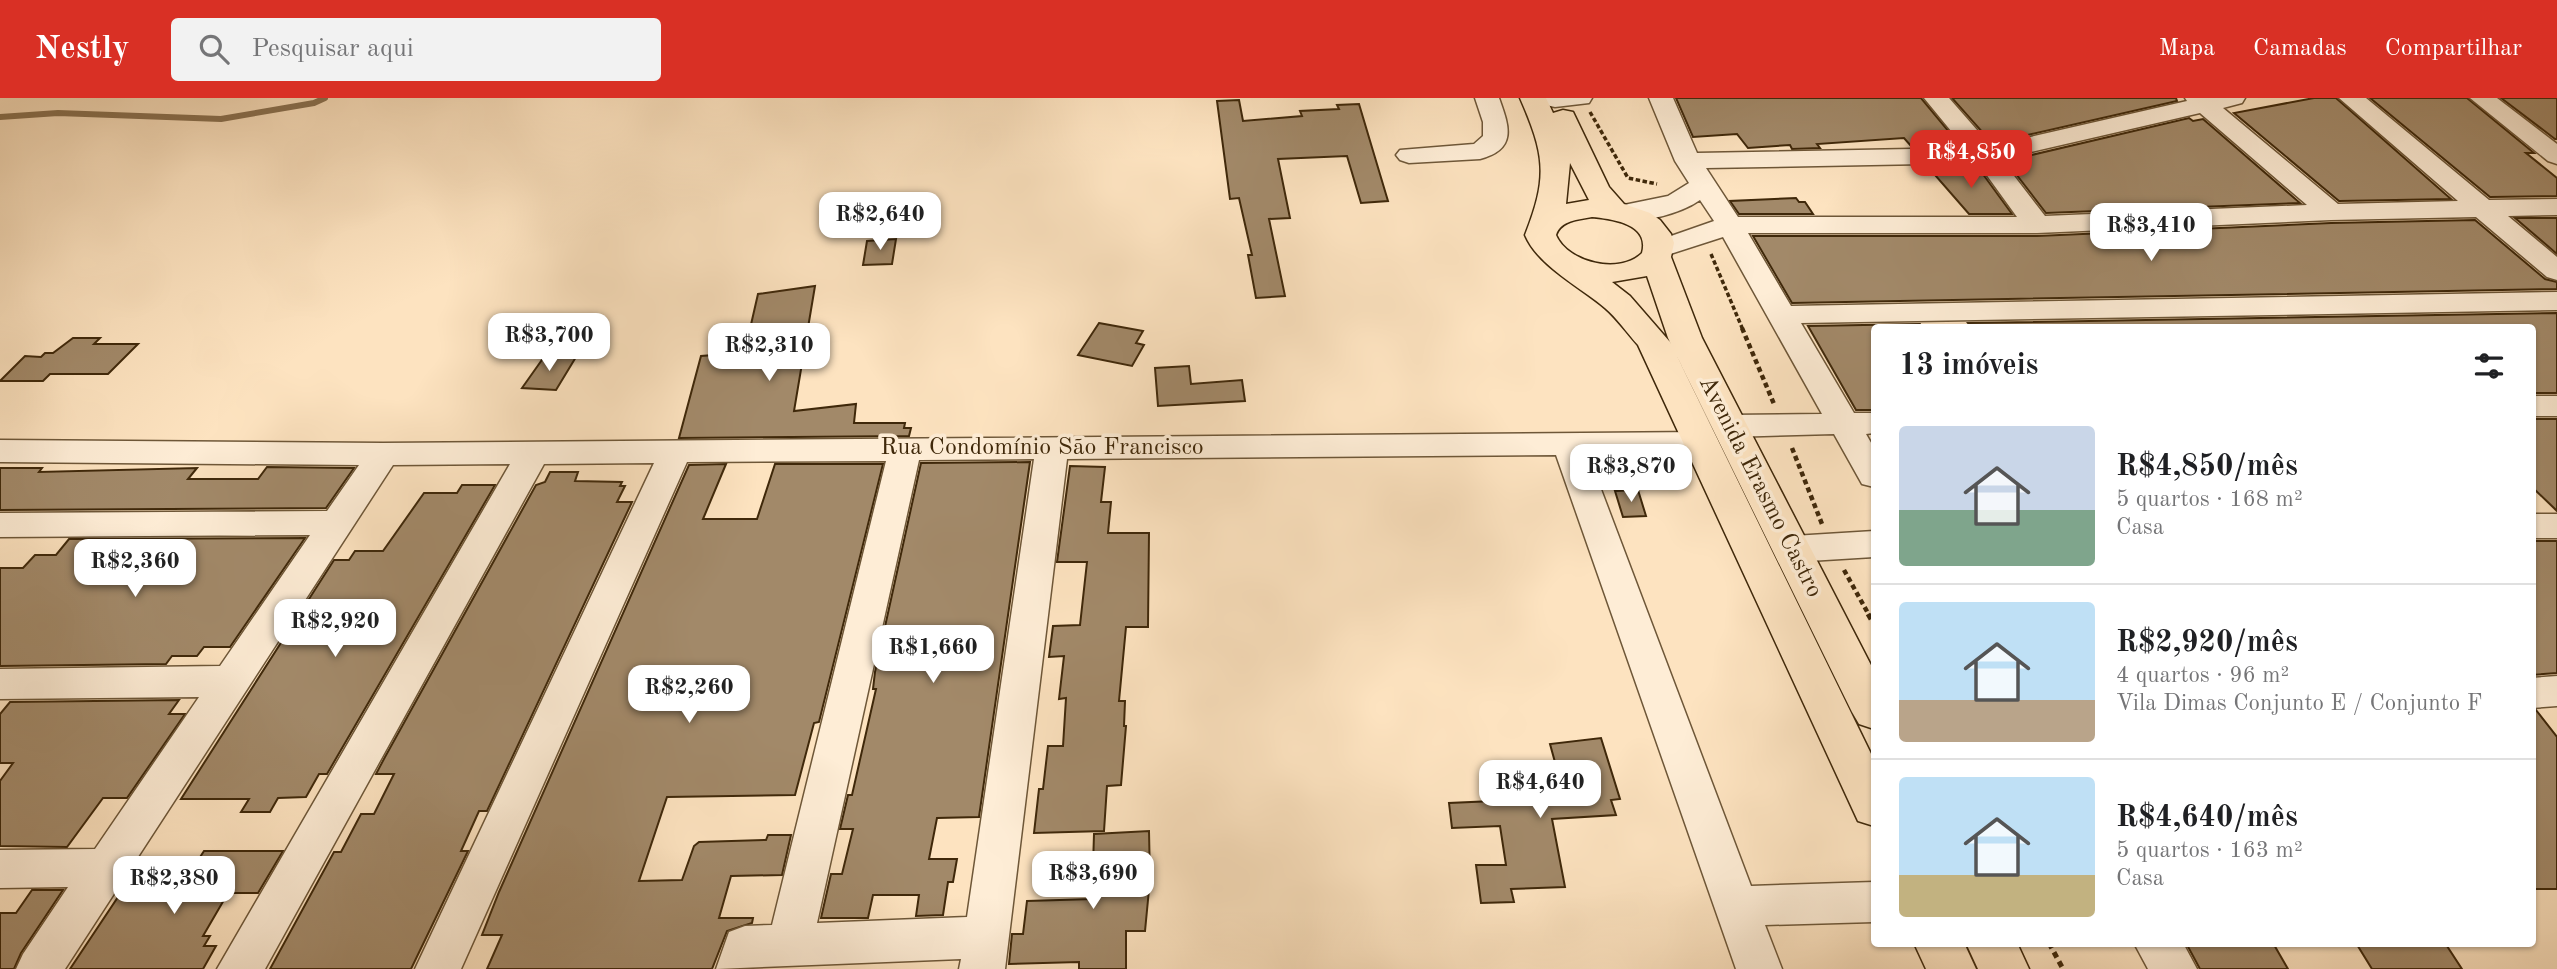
<!DOCTYPE html>
<html lang="pt">
<meta charset="utf-8">
<style>
body{margin:0;font-family:"Old Standard TT",serif;background:#f2f2f2;color:#202124;height:100vh;display:flex;flex-direction:column;font-size:26px;white-space:nowrap}
*{box-sizing:border-box;margin:0}
p{font-size:23px;color:#757577}
.icon{flex:none;width:38px;height:38px;fill:none;stroke:currentColor;stroke-width:2;stroke-linecap:round;stroke-linejoin:round}
.map{position:relative;flex:1;overflow:hidden}
.side{position:absolute;left:1871px;top:226px;width:665px;height:623px;display:flex;flex-direction:column;background:#fff;border-radius:7px;box-shadow:0 2px 5px #0004}
.side>*{flex:none}
.price{position:absolute;translate:-50% -60px;padding:0 16px;border-radius:14px;background:#fff;color:#222;font-size:23px;line-height:46px;filter:drop-shadow(0 2px 4px #0008)}
.price::after{content:'';position:absolute;left:50%;top:42px;width:21px;height:16px;margin-left:-10px;background:inherit;clip-path:polygon(0 0,100% 0,50% 100%)}
.price.current{background:#d93025;color:#fff}
ul{padding:0;list-style:none}
li{display:flex;align-items:center;gap:21px;height:175px;padding:0 28px}
li+li{border-top:2px solid #e0e0e0}
li span{display:grid;place-items:center;flex:none;width:196px;height:140px;border-radius:7px;color:#555}
li>.icon{margin-inline-start:auto}
span .icon{width:84px;height:84px;fill:#fffc;stroke-width:1}
li b{font-size:30px}
h2{display:flex;justify-content:space-between;align-items:center;height:84px;padding:0 28px;font-size:30px}
header{display:flex;align-items:center;gap:42px;box-sizing:border-box;height:98px;padding:0 35px;background:#d93025;color:#fff}
header strong{font-size:33px}
nav{display:flex;gap:38px;margin-inline-start:auto;font-size:24px}
.search{width:490px;height:63px;background:#f2f2f2;display:flex;align-items:center;gap:18px;box-sizing:border-box;padding:0 24px;border-radius:7px;color:#757577;font-size:26px}
.map>svg:first-child{display:block}
</style>
<header>
<strong>Nestly</strong>
<div class="search"><svg class="icon" aria-label="search" viewBox="0 0 24 24"><circle cx="10" cy="10" r="6"/><path d="M15 15l6 6"/></svg>Pesquisar aqui</div>
<nav><a>Mapa</a><a>Camadas</a><a>Compartilhar</a></nav>
</header>
<div class="map">
<svg width="2557" height="871" viewBox="0 0 2557 871">
<rect width="100%" height="100%" fill="#fde3c0"/>
<filter id="stains"><feTurbulence type="fractalNoise" baseFrequency=".00286" numOctaves="4"/><feColorMatrix values="0 0 0 0 .2 0 0 0 0 .09 0 0 0 0 .02 0 0 0 .5 -.17"/></filter>
<radialGradient id="worn" r=".72"><stop offset=".6" stop-color="#630" stop-opacity="0"/><stop offset="1" stop-color="#630" stop-opacity=".3"/></radialGradient>
<g fill="none" stroke-linecap="round" stroke-linejoin="round">
<path stroke="#8a7252" stroke-width="6" d="M0,19L58,15L221,21L314,5L325,0"/>
</g>
<g fill="#a28969" stroke="#3f280a" stroke-width="2">
<path d="M1676,0H1921L1960,47L1911,48L1904,40L1817,46L1820,50L1792,51L1790,47L1748,50L1737,36L1693,39Z"/>
<path d="M1952,0H2176L2177,3L1992,45Z"/>
<path d="M2314,0H2336L2451,101L2339,103L2234,15Z"/>
<path d="M2370,0H2467L2534,55H2526L2557,80V98L2490,99Z"/>
<path d="M2501,0H2557V41H2555Z"/>
<path d="M1239,2L1243,23L1302,18L1300,13L1339,11L1337,7L1359,6L1388,103L1361,105L1347,58L1278,61L1290,120L1269,121L1285,198L1256,200L1248,157H1252L1239,100L1230,101L1217,3Z"/>
<path d="M2189,20L2193,23L2203,21L2300,105L2046,115L2006,63Z"/>
<path d="M1977,68L2012,116H1969L1928,69Z"/>
<path d="M1796,100L1799,104H1805L1813,116H1739L1730,103Z"/>
<path d="M2515,120H2557V156Z"/>
<path d="M2475,122L2545,181L2557,184V191L1792,205L1753,138H2037L2331,125Z"/>
<path d="M896,141L892,166L863,167L867,143Z"/>
<path d="M815,188L794,313L856,306L854,325H905L904,330H911L909,338L679,340L701,258L741,255L744,244H747L758,196Z"/>
<path d="M2557,215V295H2532V229H1971L1968,225Z"/>
<path d="M1099,225L1143,233L1136,245L1144,247L1132,268L1078,257Z"/>
<path d="M1920,226L1922,229H1874V312H1856L1808,228Z"/>
<path d="M73,240H100L94,246H138L108,276H50L43,283H0L25,258L41,259L45,255H53Z"/>
<path d="M544,259H576L556,292L522,290Z"/>
<path d="M1189,268L1191,286L1242,282L1245,303L1158,308L1155,270Z"/>
<path d="M2532,321H2557V413L2532,389Z"/>
<path d="M1030,364L979,719L937,720L929,761H957L953,784H948L943,817L916,818L919,797H873L868,820H821L831,776H842L853,731H840L848,697H852L876,591H873L875,574L921,365Z"/>
<path d="M726,366L703,421H757L775,366H883L819,624L814,625L795,697L667,699L639,783L682,782L694,748L699,744L766,742L768,737H791L782,777L731,778L719,820H753L752,825L727,833L712,871H487L502,837H482L499,794L689,367Z"/>
<path d="M1070,368L1105,369L1101,404H1111L1108,435H1149L1148,529H1126L1119,603H1125L1124,628H1126L1121,687L1107,688L1104,733L1034,735L1039,691H1043L1048,648H1063L1066,600L1059,601L1064,558L1049,559L1053,528L1080,527L1087,464H1057Z"/>
<path d="M267,369L354,370L326,410L0,412V370H42L39,374L197,370L188,381H258Z"/>
<path d="M550,374H578L575,383L622,384L620,388H625L617,404H632L487,713H479L461,753H468L411,871H270L334,754H341L361,716H374L394,676H376L385,659L536,387L545,384Z"/>
<path d="M462,387H495L327,676H319L306,699L278,700L270,714H241L249,701H181L334,462H349L355,453H383L424,395H457Z"/>
<path d="M1638,392L1646,418L1623,419L1615,393Z"/>
<path d="M305,440L230,549H204L197,558H172L166,566L0,568V470H23L35,457H56L69,441Z"/>
<path d="M2532,443H2557V575L2532,577Z"/>
<path d="M179,602L169,616H185L127,700H103L67,749L0,748V683L13,665H0V616L10,604Z"/>
<path d="M2536,612L2557,639V791H2532V613Z"/>
<path d="M1601,640L1620,701L1611,702L1616,717L1552,721L1565,789L1511,791L1514,804L1481,805L1476,767H1506L1500,728L1452,730L1449,705L1516,702L1514,692H1540L1561,686L1550,646Z"/>
<path d="M1149,733L1150,781L1145,833H1126V871H1079V864L1009,866L1012,836H1023L1027,803L1092,801L1094,736Z"/>
<path d="M204,753H283L258,795H228L203,838H210L204,848H216L203,871H70L120,796L177,795Z"/>
<path d="M32,792H63L21,855L14,871H0V815H16Z"/>
<path d="M2186,845H2273L2288,871H2200Z"/>
<path d="M2356,845H2445L2462,871H2372Z"/>
</g>
<g fill="none" stroke-linecap="round" stroke-linejoin="round">
<g stroke="#6e5738" stroke-width="3">
<g id="minor">
<path d="M1475,0H1499C1509,28 1518,51 1480,61L1409,65L1400,62L1396,57L1400,52L1474,46L1483,38V24Z"/>
<path d="M1544,0H1592L1589,5L1555,9L1546,7Z"/>
<path d="M1649,0H1673L1697,55L1965,50L1924,0H1949L1991,48L2187,3L2185,0H2245L2242,5L2223,10L2338,106L2458,103L2339,0H2366L2489,102L2557,101V117L2508,118L2557,159V182L2547,179L2476,119L2331,122L2037,135H1748L1791,208L2557,194V212L1801,225L1854,315H1874V335L1866,336L1874,350V389L1862,386L1834,336L1730,339L1719,335L1714,328L1719,321L1730,317L1822,316L1723,139L1661,159L1651,157L1647,151L1651,145L1714,123L1700,102C1680,116 1639,127 1614,121L1611,115L1614,109L1668,98L1689,85L1675,63ZM2200,15L2307,107L2045,118L2001,61ZM1978,65L2017,119H1738L1706,70Z"/>
<path d="M2470,0H2497L2557,46V66L2548,63Z"/>
<rect x="2532" y="298" width="25" height="20"/>
<path d="M1701,334L1713,337L1717,345L1713,353L1701,356L1588,357L1751,788L1874,784V824L1765,827L1782,871H1736L1556,357L1067,361L1005,871H959L961,861L716,871L729,834L745,828L772,827L886,363L687,364L461,871H415L654,365L544,366L265,871H217L510,366L393,367L65,871H16L23,856L68,789L0,790V752L95,751L199,599L0,601V571L220,568L310,437L0,439V415L327,413L359,367L0,364V342L383,345ZM1034,361L967,819L817,825L919,362Z"/>
<rect x="2532" y="416" width="25" height="24"/>
<path d="M1874,433V459L1793,464L1780,460L1775,451L1780,442L1793,438Z"/>
<path d="M2557,578V608L2532,610V580Z"/>
<path d="M2134,845H2183L2197,871H2148Z"/>
</g>
</g>
<g stroke="#3f280a" stroke-width="3">
<g id="major">
<path d="M1520,0H1546L1553,15L1563,12L1573,14L1609,89L1624,106L1650,115L1660,122L1671,136L1674,145L1671,159L1702,240L1874,573V631L1859,626L1852,614L1668,240L1647,178L1612,184L1630,198L1670,244L1874,662V728L1858,723L1638,247C1627,235 1617,220 1605,210C1579,188 1538,168 1525,137C1548,79 1545,57 1520,0ZM1570,65L1589,102L1566,106ZM1592,119C1613,121 1650,126 1642,155C1620,177 1568,165 1556,137C1561,122 1578,122 1592,119Z"/>
<path d="M1914,845H1964L1976,871H1926Z"/>
<path d="M1966,845H2017L2029,871H1978Z"/>
</g>
</g>
<g stroke="#3f280a" stroke-width="3.5" stroke-dasharray="4.5 2.5" stroke-linecap="butt">
<path d="M1590,14L1628,80L1657,86"/>
<path d="M1711,156L1743,232"/>
</g>
<g stroke="#3f280a" stroke-width="4.5" stroke-dasharray="5 3.5" stroke-linecap="butt">
<path d="M1742,230L1774,306"/>
<path d="M1792,350L1822,426"/>
<path d="M1844,472L1869,517"/>
</g>
<g stroke="#3f280a" stroke-width="5" stroke-dasharray="6 4.5" stroke-linecap="butt">
<path d="M1868,516L1874,526"/>
<path d="M2049,845L2063,871"/>
</g>
<use href="#minor" fill="#feedd6" fill-rule="evenodd"/>
<use href="#major" fill="#fde3c0" fill-rule="evenodd"/>
</g>
<g text-anchor="middle" dominant-baseline="central" stroke-width="7" stroke-linejoin="round" paint-order="stroke">
<g font-size="24" fill="#3f280a" stroke="#feedd6">
<text x="1042" y="350">Rua Condomínio São Francisco</text>
<text transform="translate(1760 389) rotate(63)">Avenida Erasmo Castro</text>
</g>
</g>
<rect width="100%" height="100%" filter="url(#stains)"/>
<rect width="100%" height="100%" fill="url(#worn)"/>
</svg>
<b class="price current" style="left:1971px;top:92px">R$4,850</b>
<b class="price" style="left:880px;top:154px">R$2,640</b>
<b class="price" style="left:2151px;top:165px">R$3,410</b>
<b class="price" style="left:549px;top:275px">R$3,700</b>
<b class="price" style="left:769px;top:285px">R$2,310</b>
<b class="price" style="left:1631px;top:406px">R$3,870</b>
<b class="price" style="left:135px;top:501px">R$2,360</b>
<b class="price" style="left:335px;top:561px">R$2,920</b>
<b class="price" style="left:933px;top:587px">R$1,660</b>
<b class="price" style="left:689px;top:627px">R$2,260</b>
<b class="price" style="left:1540px;top:722px">R$4,640</b>
<b class="price" style="left:1093px;top:813px">R$3,690</b>
<b class="price" style="left:174px;top:818px">R$2,380</b>
<section class="side">
<h2>13 imóveis<svg class="icon" aria-label="filters" viewBox="0 0 24 24"><path d="M4 7h16M4 17h16"/><circle cx="9" cy="7" r="2"/><circle cx="15" cy="17" r="2"/></svg></h2>
<ul>
<li><span style="background:linear-gradient(#c9d6e8 60%,#7fa58c 0)"><svg class="icon" aria-label="home" viewBox="0 0 24 24"><path d="M3 11l9-7 9 7M6 9v11h12V9"/></svg></span><div><b>R$4,850/mês</b><p>5 quartos · 168 m²</p><p>Casa</p></div></li>
<li><span style="background:linear-gradient(#bfe0f5 70%,#b9a48a 0)"><svg class="icon" aria-label="home" viewBox="0 0 24 24"><path d="M3 11l9-7 9 7M6 9v11h12V9"/></svg></span><div><b>R$2,920/mês</b><p>4 quartos · 96 m²</p><p>Vila Dimas Conjunto E / Conjunto F</p></div></li>
<li><span style="background:linear-gradient(#bfe0f5 70%,#c2b280 0)"><svg class="icon" aria-label="home" viewBox="0 0 24 24"><path d="M3 11l9-7 9 7M6 9v11h12V9"/></svg></span><div><b>R$4,640/mês</b><p>5 quartos · 163 m²</p><p>Casa</p></div></li>
</ul>
</section>
</div>
